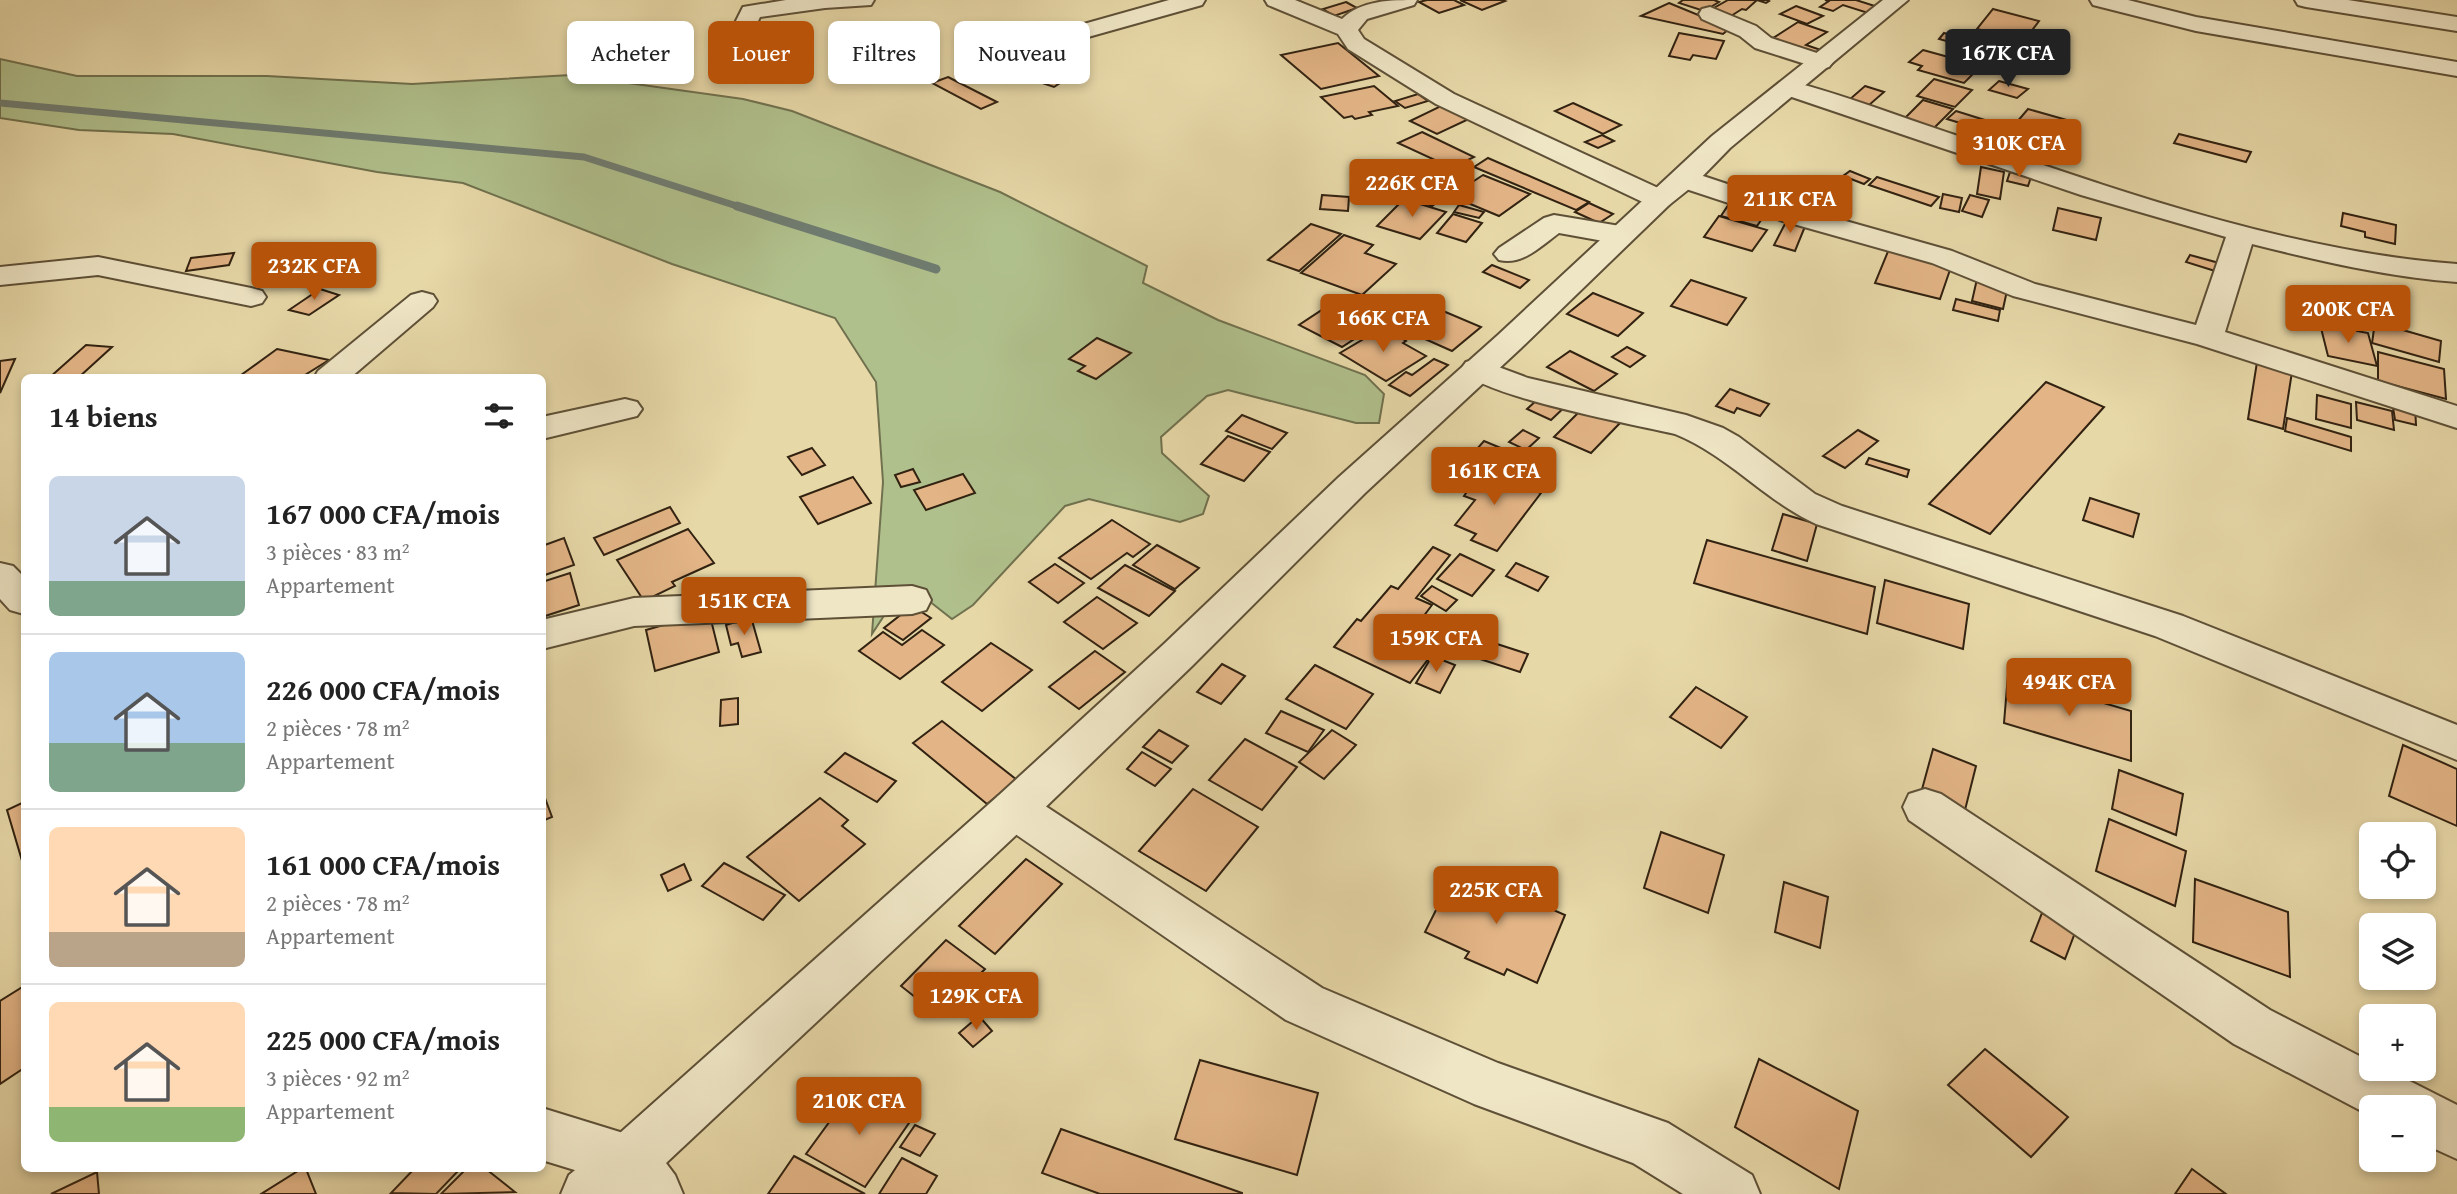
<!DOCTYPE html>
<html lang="fr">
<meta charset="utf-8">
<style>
body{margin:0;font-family:"Gentium Book Plus",serif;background:#f2f2f2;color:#222;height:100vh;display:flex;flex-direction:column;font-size:26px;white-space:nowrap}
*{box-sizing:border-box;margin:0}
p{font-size:23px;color:#767676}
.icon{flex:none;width:38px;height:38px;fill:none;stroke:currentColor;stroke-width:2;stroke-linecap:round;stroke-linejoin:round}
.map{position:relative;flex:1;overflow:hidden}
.sheet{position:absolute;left:21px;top:374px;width:525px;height:798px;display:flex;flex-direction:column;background:#fff;border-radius:10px;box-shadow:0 4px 10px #0003}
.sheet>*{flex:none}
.hud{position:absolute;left:567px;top:21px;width:665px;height:63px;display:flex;gap:14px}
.fabs{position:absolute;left:2359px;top:822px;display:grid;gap:14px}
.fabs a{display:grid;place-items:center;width:77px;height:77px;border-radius:10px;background:#fff;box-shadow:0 4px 10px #0003;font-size:35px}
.price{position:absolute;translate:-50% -60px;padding:0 16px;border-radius:7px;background:#b45309;color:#fff;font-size:23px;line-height:46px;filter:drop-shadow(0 2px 4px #0008)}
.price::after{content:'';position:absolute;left:50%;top:42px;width:21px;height:16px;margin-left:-10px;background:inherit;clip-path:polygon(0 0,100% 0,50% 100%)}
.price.on{background:#222;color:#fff}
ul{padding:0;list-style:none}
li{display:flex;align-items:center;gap:21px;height:175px;padding:0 28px}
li+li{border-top:2px solid #e0e0e0}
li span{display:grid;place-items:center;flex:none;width:196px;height:140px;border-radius:10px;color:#555}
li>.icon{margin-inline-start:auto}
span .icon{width:84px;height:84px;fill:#fffc;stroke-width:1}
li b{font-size:30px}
h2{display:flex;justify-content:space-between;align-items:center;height:84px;padding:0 28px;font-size:30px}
.tag{padding:0 24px;border-radius:10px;background:#fff;box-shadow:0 4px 10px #0003;font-size:24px;line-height:63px}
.tag.on{background:#b45309;color:#fff}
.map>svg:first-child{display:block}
</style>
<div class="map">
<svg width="2457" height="1194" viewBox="0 0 2457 1194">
<rect width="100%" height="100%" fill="#e7d8a8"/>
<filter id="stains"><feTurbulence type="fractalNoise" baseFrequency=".00286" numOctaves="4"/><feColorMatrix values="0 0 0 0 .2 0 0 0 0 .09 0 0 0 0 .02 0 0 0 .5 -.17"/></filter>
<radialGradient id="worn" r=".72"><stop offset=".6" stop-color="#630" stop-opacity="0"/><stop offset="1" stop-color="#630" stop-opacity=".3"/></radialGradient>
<path fill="#b0c08c" stroke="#70714e" stroke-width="2" d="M0,59L77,76H267L412,84L571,75L743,99L792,111L1000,192L1147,266L1143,283L1218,320L1365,375L1384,394L1379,423H1356L1228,390L1207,396L1161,437L1162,453L1209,496L1203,514L1180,522L1089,499L1065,506L973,605L952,619L924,597L893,602L872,634L883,482L876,382L835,318L672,264L463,183L377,172L173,134L79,130L0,118Z"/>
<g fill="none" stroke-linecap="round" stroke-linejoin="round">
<path stroke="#6f7c71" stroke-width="7" d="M0,103L584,157L743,208"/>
<path stroke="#6f7c71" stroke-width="9" d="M737,206L936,269"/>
</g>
<g fill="#e3b586" stroke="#312211" stroke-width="2">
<path d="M1427,0H1454L1464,5L1439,13L1419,2Z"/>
<path d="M1460,0H1502L1505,1L1482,10Z"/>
<path d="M1683,0H1714L1719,2L1704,11L1679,3Z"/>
<path d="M1728,0H1767L1769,1L1766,3L1757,0L1746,10L1742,9L1731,16L1712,9Z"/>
<path d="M1825,0H1856L1878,7L1868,13L1843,5L1833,11L1820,7L1829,1Z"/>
<path d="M1346,2L1357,8L1334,16L1323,9Z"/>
<path d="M1669,3L1730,28L1723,34L1641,16Z"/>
<path d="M1796,6L1823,16L1807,24L1780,14Z"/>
<path d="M1993,9L2039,21L2024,41L1977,29Z"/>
<path d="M1798,22L1827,32L1806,45L1821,50L1813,55L1770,40Z"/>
<path d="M1679,33L1724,41L1716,59L1693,55L1690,60L1669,56Z"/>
<path d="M1944,33L1970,40L1964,46L1939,39Z"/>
<path d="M1338,43L1379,76L1321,89L1281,55Z"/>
<path d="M783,44L782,55L762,56L763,45Z"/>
<path d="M1923,50L1981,66L1964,83L1918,70L1922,66L1909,62Z"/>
<path d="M1058,67L1077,72L1054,87L1036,81Z"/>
<path d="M948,77L997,102L981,109L932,83Z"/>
<path d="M1934,79L1972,90L1955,107L1917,96Z"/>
<path d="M1999,81L2028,89L2017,98L1989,90Z"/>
<path d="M1374,86L1398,106L1369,112L1372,115L1355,119L1352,116L1344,118L1321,97Z"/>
<path d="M1865,86L1884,92L1868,106L1849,100Z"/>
<path d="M1418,94L1428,101L1405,108L1395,101Z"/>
<path d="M1923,100L1953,109L1932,130L1902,121Z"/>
<path d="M1573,103L1621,125L1603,134L1555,111Z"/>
<path d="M1443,105L1471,118L1437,134L1410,121Z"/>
<path d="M2028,109L2067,120L2051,140L2011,129Z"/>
<path d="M1956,111L1988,121L1980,129L1947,119Z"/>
<path d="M1422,132L1474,157L1452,168L1398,143Z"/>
<path d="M2179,134L2251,152L2246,162L2174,143Z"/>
<path d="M1602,135L1614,141L1598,148L1585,142Z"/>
<path d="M1488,158L1589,202L1576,210L1474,167Z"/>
<path d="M1981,167L2004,172L2000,199L1977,194Z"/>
<path d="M1447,171L1464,178L1446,192L1427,185Z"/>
<path d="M1850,171L1870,179L1864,184L1843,176Z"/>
<path d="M2010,172L2031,177L2028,186L2007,181Z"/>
<path d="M1483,175L1530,194L1499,216L1451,196Z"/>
<path d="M1877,177L1939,197L1931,206L1869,185Z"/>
<path d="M1422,187L1445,196L1432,206L1408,196Z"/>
<path d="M1943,194L1962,198L1959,212L1940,208Z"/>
<path d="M1322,195L1349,197L1348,211L1320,209Z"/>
<path d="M1970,195L1989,200L1982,217L1962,211Z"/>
<path d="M1733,198L1769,208L1757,226L1721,216Z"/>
<path d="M1404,199L1446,212L1420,239L1377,226Z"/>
<path d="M1589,203L1613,214L1599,223L1575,212Z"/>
<path d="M1459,205L1484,212L1479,218L1454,212Z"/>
<path d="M2058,208L2101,218L2096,240L2053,230Z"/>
<path d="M2343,213L2396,225L2395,244L2365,237V232L2341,226Z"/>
<path d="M1453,214L1482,223L1466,242L1437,233Z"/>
<path d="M1719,216L1767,230L1752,251L1704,237Z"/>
<path d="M1787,220L1806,224L1795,251L1774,245Z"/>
<path d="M1311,224L1341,234L1299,271L1268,260Z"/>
<path d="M1344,235L1373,245L1365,253L1396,264L1362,295L1301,273Z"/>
<path d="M1889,249L1952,264L1940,299L1875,283Z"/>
<path d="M234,253L229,265L186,271L191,258Z"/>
<path d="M2190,255L2219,263L2215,271L2186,262Z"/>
<path d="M1492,265L1529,280L1520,288L1483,272Z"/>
<path d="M1977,279L2008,286L2003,309L1972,301Z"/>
<path d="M1691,280L1746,298L1727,325L1671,306Z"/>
<path d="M320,289L339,295L309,315L289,310Z"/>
<path d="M1593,293L1643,313L1618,336L1567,314Z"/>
<path d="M1956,299L2000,310L1998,321L1953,310Z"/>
<path d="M1337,300L1380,322L1342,347L1299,325Z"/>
<path d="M1436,308L1481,327L1452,351L1407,331Z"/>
<path d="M2375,322L2441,341L2439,362L2372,343Z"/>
<path d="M2320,324L2368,333L2377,366L2328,356Z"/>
<path d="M1384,327L1406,341L1403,343L1426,356L1386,381L1340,353Z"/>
<path d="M1097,338L1131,353L1096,379L1078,371L1085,366L1069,359Z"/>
<path d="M86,345L112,347L78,378H49Z"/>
<path d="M1627,347L1645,356L1630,367L1612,357Z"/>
<path d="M277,349L329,360L300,378H237Z"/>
<path d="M1570,351L1617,374L1594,391L1547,367Z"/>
<path d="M2378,352L2444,369L2446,399L2378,381Z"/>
<path d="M15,359L0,393V361Z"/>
<path d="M1434,359L1448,365L1410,396L1389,385L1406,372L1412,375Z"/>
<path d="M2257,362L2292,372L2283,429L2248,419Z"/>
<path d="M2046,382L2104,407L1990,534L1929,504Z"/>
<path d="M1730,389L1769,404L1760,416L1737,408L1734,413L1716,406Z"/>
<path d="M1547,391L1571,401L1551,420L1527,409Z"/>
<path d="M2317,395L2351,404V428L2316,419Z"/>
<path d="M2392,401L2415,406L2416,425L2395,420Z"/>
<path d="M2356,402L2392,411L2394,430L2357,420Z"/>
<path d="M1584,407L1620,423L1591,453L1554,437Z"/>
<path d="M1242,415L1287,433L1272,449L1226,431Z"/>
<path d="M2287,418L2351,437V451L2285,431Z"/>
<path d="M1523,430L1539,438L1526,450L1509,442Z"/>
<path d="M1858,430L1878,441L1845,468L1823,456Z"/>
<path d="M1228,436L1270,452L1244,481L1201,464Z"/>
<path d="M1484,441L1541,465L1525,483L1468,459Z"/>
<path d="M812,448L825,465L802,475L788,457Z"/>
<path d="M1869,458L1909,470L1907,477L1866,464Z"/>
<path d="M1475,467L1541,493L1497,551L1471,540L1476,534L1455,525L1475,500L1464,496L1471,486L1462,482Z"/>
<path d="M913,469L920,482L901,487L895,475Z"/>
<path d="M963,474L975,493L926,510L914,490Z"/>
<path d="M853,477L871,503L818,524L800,497Z"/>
<path d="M2090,498L2139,514L2133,537L2083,520Z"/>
<path d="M670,507L680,523L604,555L594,538Z"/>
<path d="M1783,514L1817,524L1807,561L1772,550Z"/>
<path d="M1112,520L1150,544L1133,557L1127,553L1091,579L1059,558Z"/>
<path d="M688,529L714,563L672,582L675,586L644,601L617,560Z"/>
<path d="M564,538L574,565L542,576V546Z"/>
<path d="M1707,540L1875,587L1867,634L1694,583Z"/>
<path d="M1157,545L1199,568L1175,589L1133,565Z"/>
<path d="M1433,547L1450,555L1416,598L1432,605L1405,641L1432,654L1410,683L1334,647L1357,619L1361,621L1391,586L1398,589Z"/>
<path d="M1460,554L1494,570L1472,596L1437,579Z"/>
<path d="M1516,563L1548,577L1538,591L1506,576Z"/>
<path d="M1055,564L1084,583L1058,603L1029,582Z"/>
<path d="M1125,565L1175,591L1149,616L1098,588Z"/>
<path d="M570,573L579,605L542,617V582Z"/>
<path d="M1885,580L1969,604L1963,649L1877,623Z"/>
<path d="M1432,586L1457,600L1446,611L1421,596Z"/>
<path d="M1097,597L1137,623L1103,649L1064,622Z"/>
<path d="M912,606L931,618L903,640L884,628Z"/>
<path d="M709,612L719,652L655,671L646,630Z"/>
<path d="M751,617L761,652L742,657L738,643L731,645L726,625Z"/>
<path d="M922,630L944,645L900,679L859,651L883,632L902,645Z"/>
<path d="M1460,632L1528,654L1520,672L1452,650Z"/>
<path d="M991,643L1032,670L982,711L942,682Z"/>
<path d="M1095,651L1125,672L1079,709L1049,687Z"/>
<path d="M1432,656L1455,665L1440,693L1416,683Z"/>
<path d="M1222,664L1245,676L1221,704L1197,692Z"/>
<path d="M1315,665L1373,694L1346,729L1286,699Z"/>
<path d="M2008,675L2131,711V761L2004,723Z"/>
<path d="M1696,687L1747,717L1721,748L1670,717Z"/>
<path d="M738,698V724L720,726L721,700Z"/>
<path d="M1281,711L1324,730L1308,752L1266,733Z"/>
<path d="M942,721L1017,780L987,804L913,743Z"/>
<path d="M1159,730L1188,746L1172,763L1143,747Z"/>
<path d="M1332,730L1356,745L1324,779L1299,762Z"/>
<path d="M1245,739L1297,767L1262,810L1209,780Z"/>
<path d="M2403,745L2457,769V826L2389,796Z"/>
<path d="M1933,749L1976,766L1965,810L1921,793Z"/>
<path d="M1142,752L1171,769L1155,786L1127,769Z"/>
<path d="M845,753L896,781L877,802L825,772Z"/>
<path d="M2119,770L2183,794L2176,835L2112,809Z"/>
<path d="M1193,789L1258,827L1206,891L1139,851Z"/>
<path d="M542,790L552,817L542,821Z"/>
<path d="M820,798L848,820L842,826L865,844L799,901L747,857Z"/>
<path d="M24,802V863L23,864L7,810Z"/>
<path d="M2109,819L2186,851L2175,906L2096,871Z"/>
<path d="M1661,832L1724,855L1708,913L1644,888Z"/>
<path d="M1026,859L1062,884L995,954L959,926Z"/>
<path d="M724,863L785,895L763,920L702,886Z"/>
<path d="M684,864L691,880L668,891L661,875Z"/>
<path d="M1457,868L1565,915L1537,983L1507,969L1504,975L1465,958L1469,952L1425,932Z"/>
<path d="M2195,879L2288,912L2290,977L2193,942Z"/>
<path d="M1784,882L1828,897L1820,948L1775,932Z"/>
<path d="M2042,913L2076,930L2065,959L2031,941Z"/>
<path d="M946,940L985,969L939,1016L901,986Z"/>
<path d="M24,986V1068L0,1084V1001Z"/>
<path d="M979,1016L992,1031L973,1047L959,1033Z"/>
<path d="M1985,1049L2068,1117L2031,1157L1948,1085Z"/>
<path d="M1759,1059L1858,1111L1839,1189L1735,1127Z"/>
<path d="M1200,1060L1318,1093L1297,1175L1175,1139Z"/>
<path d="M854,1088L911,1120L865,1187L806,1154Z"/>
<path d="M915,1125L935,1134L920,1156L900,1147Z"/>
<path d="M1061,1129L1242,1193V1194H1100L1042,1173Z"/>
<path d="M794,1156L865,1194H768Z"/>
<path d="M902,1158L937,1176L926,1194H879Z"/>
<path d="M301,1169H306L316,1194H261Z"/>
<path d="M414,1169H460L436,1194L391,1193Z"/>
<path d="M466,1169H486L515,1192L441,1194Z"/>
<path d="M2192,1169L2226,1194H2175Z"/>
<path d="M97,1172L99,1194H51Z"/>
</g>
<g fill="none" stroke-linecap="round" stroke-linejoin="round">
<g stroke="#5e5037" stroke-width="4">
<g id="minor">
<path d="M786,0H874L871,5L825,8L760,17L737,64H721L717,59L743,7Z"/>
<path d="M1169,0H1205L1202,5L1056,46L1064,63L1060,68L1052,70L1044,68L1030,43L1034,38Z"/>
<path d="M1265,0H1295L1342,19C1361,0 1391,0 1417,0L1414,5L1367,19L1358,30L1364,39L1454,94L1669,193L1673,199L1669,205L1659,207L1649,205L1436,104L1348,49L1338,34L1268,5Z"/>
<path d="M2090,0H2128L2196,17L2457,62V76L2196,31L2093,5Z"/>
<path d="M2295,0H2348L2457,17V31L2306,7L2298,5Z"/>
<path d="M1710,7L1756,26L1771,38L1829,57L1833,62L1829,67L1821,69L1755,48L1740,36L1702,19L1699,14L1702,9Z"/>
<path d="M1789,81C1845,95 1900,117 1955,135C2114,189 2289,252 2457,264V282C2387,277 2320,261 2252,244L2225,332L2457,406V428L2197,344L2013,296L1932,263L1783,221L1674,185L1670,179L1674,173L1684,171L1694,173L1803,209L1952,251L2035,284L2196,325L2226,237L2081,195L1780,93L1777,88L1780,83Z"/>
<path d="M1554,215L1620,226L1630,229L1634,235L1630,241L1620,244L1559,233C1541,246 1522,266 1499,260L1494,254L1499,248L1544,218Z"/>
<path d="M98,257L251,288L262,291L266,297L262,303L251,306L98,275L0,285V267Z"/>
<path d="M422,292L433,295L437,301L433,307L350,378H314L318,371L411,295Z"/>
<path d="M1477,359L1528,378L1686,415L1723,428L1739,437L1815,494L1842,506L2183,616L2457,725V760L2155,636L1816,524C1764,500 1729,456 1675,434C1637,425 1479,396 1461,369L1466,362Z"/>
<path d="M625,399L637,402L642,409L637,416L542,439V417Z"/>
<path d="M0,563L13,566L24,577V614L10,610L0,599Z"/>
<path d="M912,586L926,590L931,600L926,610L912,614L634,626L542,649V620L634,598Z"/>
<path d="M1925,789L1941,794L2270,1010L2371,1062V1069H2386L2457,1105V1159L2424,1144V1108H2371V1116L2234,1044L1909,820L1903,807L1909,794Z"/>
<path d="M1014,791L1030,796L1322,988L1498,1063L1668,1123L1752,1175L1760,1194H1683L1633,1163L1474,1104L1286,1020L998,822L992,809L998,796Z"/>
<path d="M542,1108L649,1141L657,1160L649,1179L630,1187L542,1160Z"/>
</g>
</g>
<g stroke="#5e5037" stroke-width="4">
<path id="tertiary" d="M1883,0H1908L1730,148L1694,185L1669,205L1520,349L1365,493L1192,666L1030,822L666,1163L675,1175L683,1194H561L569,1175L611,1141L998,796L1164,644L1339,477L1498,335L1712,136Z"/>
</g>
<use href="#minor" fill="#efe6c6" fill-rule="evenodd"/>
<use href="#tertiary" fill="#efe6c6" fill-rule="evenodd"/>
</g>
<rect width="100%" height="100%" filter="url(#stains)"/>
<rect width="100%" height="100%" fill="url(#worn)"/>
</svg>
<div class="fabs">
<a><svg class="icon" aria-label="locate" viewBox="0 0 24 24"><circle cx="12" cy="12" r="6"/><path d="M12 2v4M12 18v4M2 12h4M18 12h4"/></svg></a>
<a><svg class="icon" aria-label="layers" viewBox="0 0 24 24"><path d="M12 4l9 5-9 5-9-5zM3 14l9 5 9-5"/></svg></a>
<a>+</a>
<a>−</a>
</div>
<b class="price on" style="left:2008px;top:89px">167K CFA</b>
<b class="price" style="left:2019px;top:179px">310K CFA</b>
<b class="price" style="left:1412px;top:219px">226K CFA</b>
<b class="price" style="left:1790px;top:235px">211K CFA</b>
<b class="price" style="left:314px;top:302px">232K CFA</b>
<b class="price" style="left:2348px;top:345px">200K CFA</b>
<b class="price" style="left:1383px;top:354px">166K CFA</b>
<b class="price" style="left:1494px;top:507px">161K CFA</b>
<b class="price" style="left:744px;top:637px">151K CFA</b>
<b class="price" style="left:1436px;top:674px">159K CFA</b>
<b class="price" style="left:2069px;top:718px">494K CFA</b>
<b class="price" style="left:1496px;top:926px">225K CFA</b>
<b class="price" style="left:976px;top:1032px">129K CFA</b>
<b class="price" style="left:859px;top:1137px">210K CFA</b>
<div class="hud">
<a class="tag">Acheter</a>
<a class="tag on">Louer</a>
<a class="tag">Filtres</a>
<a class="tag">Nouveau</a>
</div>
<section class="sheet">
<h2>14 biens<svg class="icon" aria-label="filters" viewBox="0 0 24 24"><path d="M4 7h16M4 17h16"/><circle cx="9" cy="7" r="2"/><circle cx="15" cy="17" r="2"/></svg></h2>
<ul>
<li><span style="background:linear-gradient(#c9d6e8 75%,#7fa58c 0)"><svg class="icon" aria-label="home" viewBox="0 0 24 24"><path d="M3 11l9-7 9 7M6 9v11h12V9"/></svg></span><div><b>167 000 CFA/mois</b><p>3 pièces · 83 m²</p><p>Appartement</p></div></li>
<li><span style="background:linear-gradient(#a9c7e8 65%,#7fa58c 0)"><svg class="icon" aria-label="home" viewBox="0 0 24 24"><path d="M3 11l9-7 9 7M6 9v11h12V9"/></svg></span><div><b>226 000 CFA/mois</b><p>2 pièces · 78 m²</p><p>Appartement</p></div></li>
<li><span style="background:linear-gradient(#ffd9b3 75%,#b9a48a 0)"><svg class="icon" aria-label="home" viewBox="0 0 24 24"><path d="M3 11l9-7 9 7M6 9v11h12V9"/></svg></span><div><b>161 000 CFA/mois</b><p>2 pièces · 78 m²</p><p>Appartement</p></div></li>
<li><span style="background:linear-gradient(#ffd9b3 75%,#8fb573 0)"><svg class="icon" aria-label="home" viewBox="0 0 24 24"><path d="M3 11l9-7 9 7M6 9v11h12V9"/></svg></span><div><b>225 000 CFA/mois</b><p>3 pièces · 92 m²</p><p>Appartement</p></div></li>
</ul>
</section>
</div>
